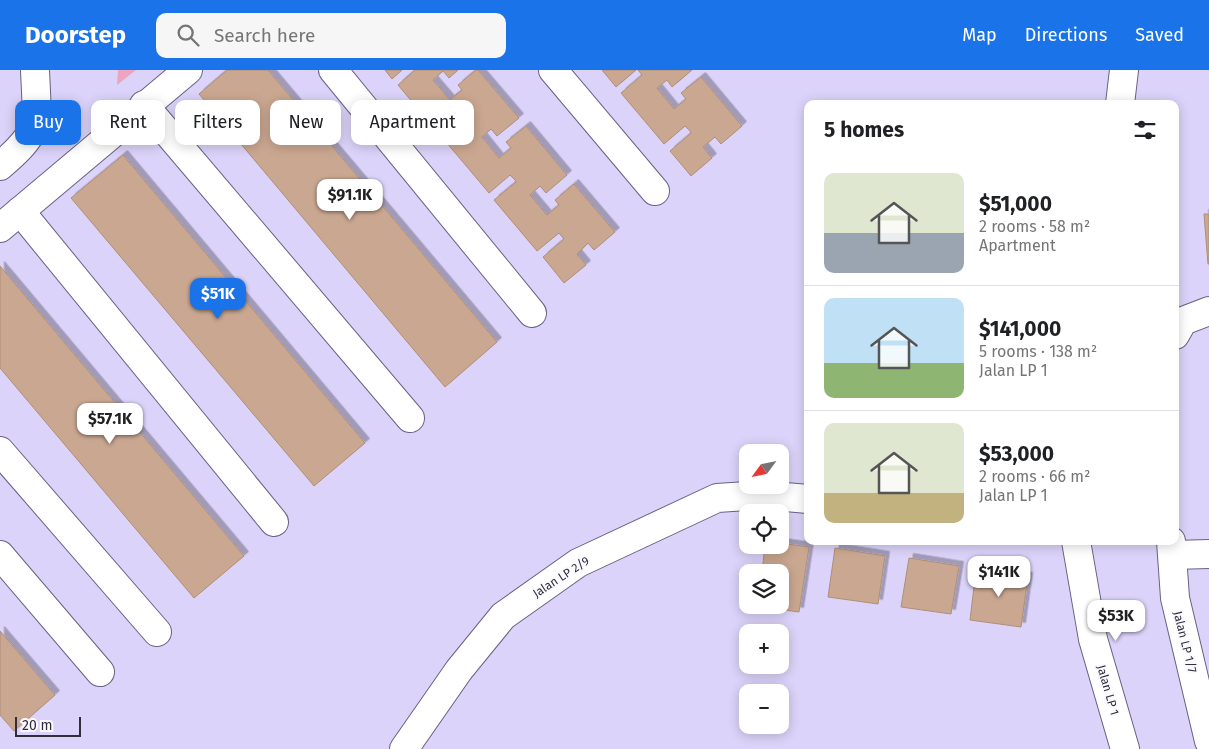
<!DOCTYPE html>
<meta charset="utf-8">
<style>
body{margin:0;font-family:"Fira Sans",sans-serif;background:#f6f6f6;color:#202124;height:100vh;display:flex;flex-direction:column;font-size:19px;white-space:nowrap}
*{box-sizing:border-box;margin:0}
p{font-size:16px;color:#757577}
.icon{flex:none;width:28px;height:28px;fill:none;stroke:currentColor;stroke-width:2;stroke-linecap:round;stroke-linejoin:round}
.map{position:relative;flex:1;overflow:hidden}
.panel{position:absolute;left:804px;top:30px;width:375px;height:445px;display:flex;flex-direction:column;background:#fff;border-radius:10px;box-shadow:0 2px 12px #0003}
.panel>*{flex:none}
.banner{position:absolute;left:15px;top:30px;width:475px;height:45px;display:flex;gap:10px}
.needle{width:32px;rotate:237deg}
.tools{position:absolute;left:739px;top:374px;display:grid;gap:10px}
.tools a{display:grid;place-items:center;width:50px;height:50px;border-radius:10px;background:#fff;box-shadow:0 2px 12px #0003;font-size:25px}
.scale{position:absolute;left:15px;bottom:12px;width:66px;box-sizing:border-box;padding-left:5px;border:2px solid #312d3c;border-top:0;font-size:14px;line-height:18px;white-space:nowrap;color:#312d3c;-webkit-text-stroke:4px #fafafe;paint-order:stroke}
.price{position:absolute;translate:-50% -42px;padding:0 11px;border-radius:10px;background:#fff;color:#222;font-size:16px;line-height:32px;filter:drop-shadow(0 1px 2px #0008)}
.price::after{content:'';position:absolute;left:50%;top:30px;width:15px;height:11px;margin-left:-8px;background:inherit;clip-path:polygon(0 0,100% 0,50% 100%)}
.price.active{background:#1a73e8;color:#fff}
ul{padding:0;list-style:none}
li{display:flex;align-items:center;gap:15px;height:125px;padding:0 20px}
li+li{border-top:1px solid #e0e0e0}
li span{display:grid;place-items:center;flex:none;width:140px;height:100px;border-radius:10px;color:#555}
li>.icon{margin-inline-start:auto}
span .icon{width:60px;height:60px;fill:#fffc;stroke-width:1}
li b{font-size:21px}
h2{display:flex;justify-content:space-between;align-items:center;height:60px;padding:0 20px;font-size:21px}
.chip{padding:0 18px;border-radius:10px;background:#fff;box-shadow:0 2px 12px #0003;font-size:18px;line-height:45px}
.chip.active{background:#1a73e8;color:#fff}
header{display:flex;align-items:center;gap:30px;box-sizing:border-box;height:70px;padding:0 25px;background:#1a73e8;color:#fff}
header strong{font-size:24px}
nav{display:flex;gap:28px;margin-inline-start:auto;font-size:18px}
.search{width:350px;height:45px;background:#f6f6f6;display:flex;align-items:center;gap:12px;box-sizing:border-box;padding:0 18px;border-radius:10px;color:#757577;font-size:19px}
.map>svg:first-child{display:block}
</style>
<header>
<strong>Doorstep</strong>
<div class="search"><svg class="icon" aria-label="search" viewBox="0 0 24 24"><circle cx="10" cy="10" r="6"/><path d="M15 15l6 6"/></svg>Search here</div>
<nav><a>Map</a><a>Directions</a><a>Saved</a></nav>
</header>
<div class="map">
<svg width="1209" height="679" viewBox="0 0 1209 679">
<defs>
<filter id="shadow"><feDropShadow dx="4.5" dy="-4.5" stdDeviation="0" flood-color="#0004"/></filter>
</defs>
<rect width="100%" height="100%" fill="#dbd3f9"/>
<path fill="#eba5bf" d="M118,0H136L117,15Z"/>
<g fill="#caa790" stroke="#b08e77" filter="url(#shadow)">
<path d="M227,0H268L497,272L445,317L199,24Z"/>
<path d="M385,0H402L392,9Z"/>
<path d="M415,0H458L449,8L443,1L433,10L450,30L462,20L458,15L476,0H478L519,48L497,66L491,59L482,67L499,88L511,78L506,72L526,56L567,105L546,123L540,116L530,125L547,145L559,135L555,130L574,114L614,161L615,162L594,180L588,173L577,184L586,195L564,213L543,187L564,169L563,168L559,163L537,181L494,130L516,112L515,110L510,105L489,123L446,72L468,54L462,48L441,66L398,15Z"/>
<path d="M602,0H636L616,17Z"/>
<path d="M638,0H692L672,17L667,10L657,18L674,39L686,29L681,23L701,7L742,56L721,74L715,67L703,77L712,88L691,106L670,81L691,63L690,61L685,56L664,74L621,23L642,5Z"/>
<path d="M123,85L365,373L314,416L71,128Z"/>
<path d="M1204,144H1209V194H1208Z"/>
<path d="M0,196L244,486L194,528L0,298Z"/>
<path d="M780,473L809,477L799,542L757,536L780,535V502H762L765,475H780Z"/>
<path d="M835,478L885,486L878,534L828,527Z"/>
<path d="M909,488L959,496L951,544L901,537Z"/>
<path d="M976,500L1028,507L1021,557L970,550Z"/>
<path d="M0,561L55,625L14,661L0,645Z"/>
</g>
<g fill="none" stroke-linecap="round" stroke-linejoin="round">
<g stroke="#696183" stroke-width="30">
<g id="minor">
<path d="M333,0L532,243"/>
<path d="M553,0L655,121"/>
<path d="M1120,34L1124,0"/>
<path d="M144,35L410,348"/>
<path d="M0,96C43,60 37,52 35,0"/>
<path d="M20,141L274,452"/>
<path d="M0,158L188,0"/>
<path d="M1175,265L1183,251L1209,241"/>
<path d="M0,381L157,562"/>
<path d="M1076,471L1093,569L1125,679"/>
<path d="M1171,471L1175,528L1209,671"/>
<path d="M0,485L100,602"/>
<path d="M1173,485L1209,484"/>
<path d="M404,679L459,600L503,546L578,493L717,428L762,425L808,429"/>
</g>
</g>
<use href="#minor" stroke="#fff" stroke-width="28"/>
</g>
<g text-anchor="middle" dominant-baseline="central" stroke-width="4" stroke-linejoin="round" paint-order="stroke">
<g font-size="12" fill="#312d3c" stroke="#fafafe">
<text transform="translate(561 507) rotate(-33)">Jalan LP 2/9</text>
<text transform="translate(1185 572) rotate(76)">Jalan LP 1/7</text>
<text transform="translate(1108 620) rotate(74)">Jalan LP 1</text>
</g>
</g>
</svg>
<div class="tools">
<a><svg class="needle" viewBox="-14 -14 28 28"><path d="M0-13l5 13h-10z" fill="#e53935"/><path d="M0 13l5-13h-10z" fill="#757577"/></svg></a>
<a><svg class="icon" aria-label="locate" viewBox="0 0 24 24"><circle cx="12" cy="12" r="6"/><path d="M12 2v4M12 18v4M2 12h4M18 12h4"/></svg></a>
<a><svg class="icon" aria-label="layers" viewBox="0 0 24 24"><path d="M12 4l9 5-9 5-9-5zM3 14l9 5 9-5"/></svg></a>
<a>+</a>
<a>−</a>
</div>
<div class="scale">20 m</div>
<b class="price" style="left:350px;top:151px">$91.1K</b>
<b class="price active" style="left:218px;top:250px">$51K</b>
<b class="price" style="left:110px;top:375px">$57.1K</b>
<b class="price" style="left:999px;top:528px">$141K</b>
<b class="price" style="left:1116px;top:572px">$53K</b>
<div class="banner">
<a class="chip active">Buy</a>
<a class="chip">Rent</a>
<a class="chip">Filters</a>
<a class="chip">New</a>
<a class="chip">Apartment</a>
</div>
<section class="panel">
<h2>5 homes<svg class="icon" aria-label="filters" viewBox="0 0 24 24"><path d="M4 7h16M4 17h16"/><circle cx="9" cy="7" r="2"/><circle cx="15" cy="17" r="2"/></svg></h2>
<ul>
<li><span style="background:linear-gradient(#dfe7d0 60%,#9aa5b1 0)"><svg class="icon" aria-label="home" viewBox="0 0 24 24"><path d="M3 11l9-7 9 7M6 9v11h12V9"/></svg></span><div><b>$51,000</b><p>2 rooms · 58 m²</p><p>Apartment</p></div></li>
<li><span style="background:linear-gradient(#bfe0f5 65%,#8fb573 0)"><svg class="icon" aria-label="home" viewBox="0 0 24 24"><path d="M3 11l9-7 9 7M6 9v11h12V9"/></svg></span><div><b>$141,000</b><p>5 rooms · 138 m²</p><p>Jalan LP 1</p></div></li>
<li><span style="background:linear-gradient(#dfe7d0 70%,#c2b280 0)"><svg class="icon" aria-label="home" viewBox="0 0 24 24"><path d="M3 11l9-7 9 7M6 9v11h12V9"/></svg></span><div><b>$53,000</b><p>2 rooms · 66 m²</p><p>Jalan LP 1</p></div></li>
</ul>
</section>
</div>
